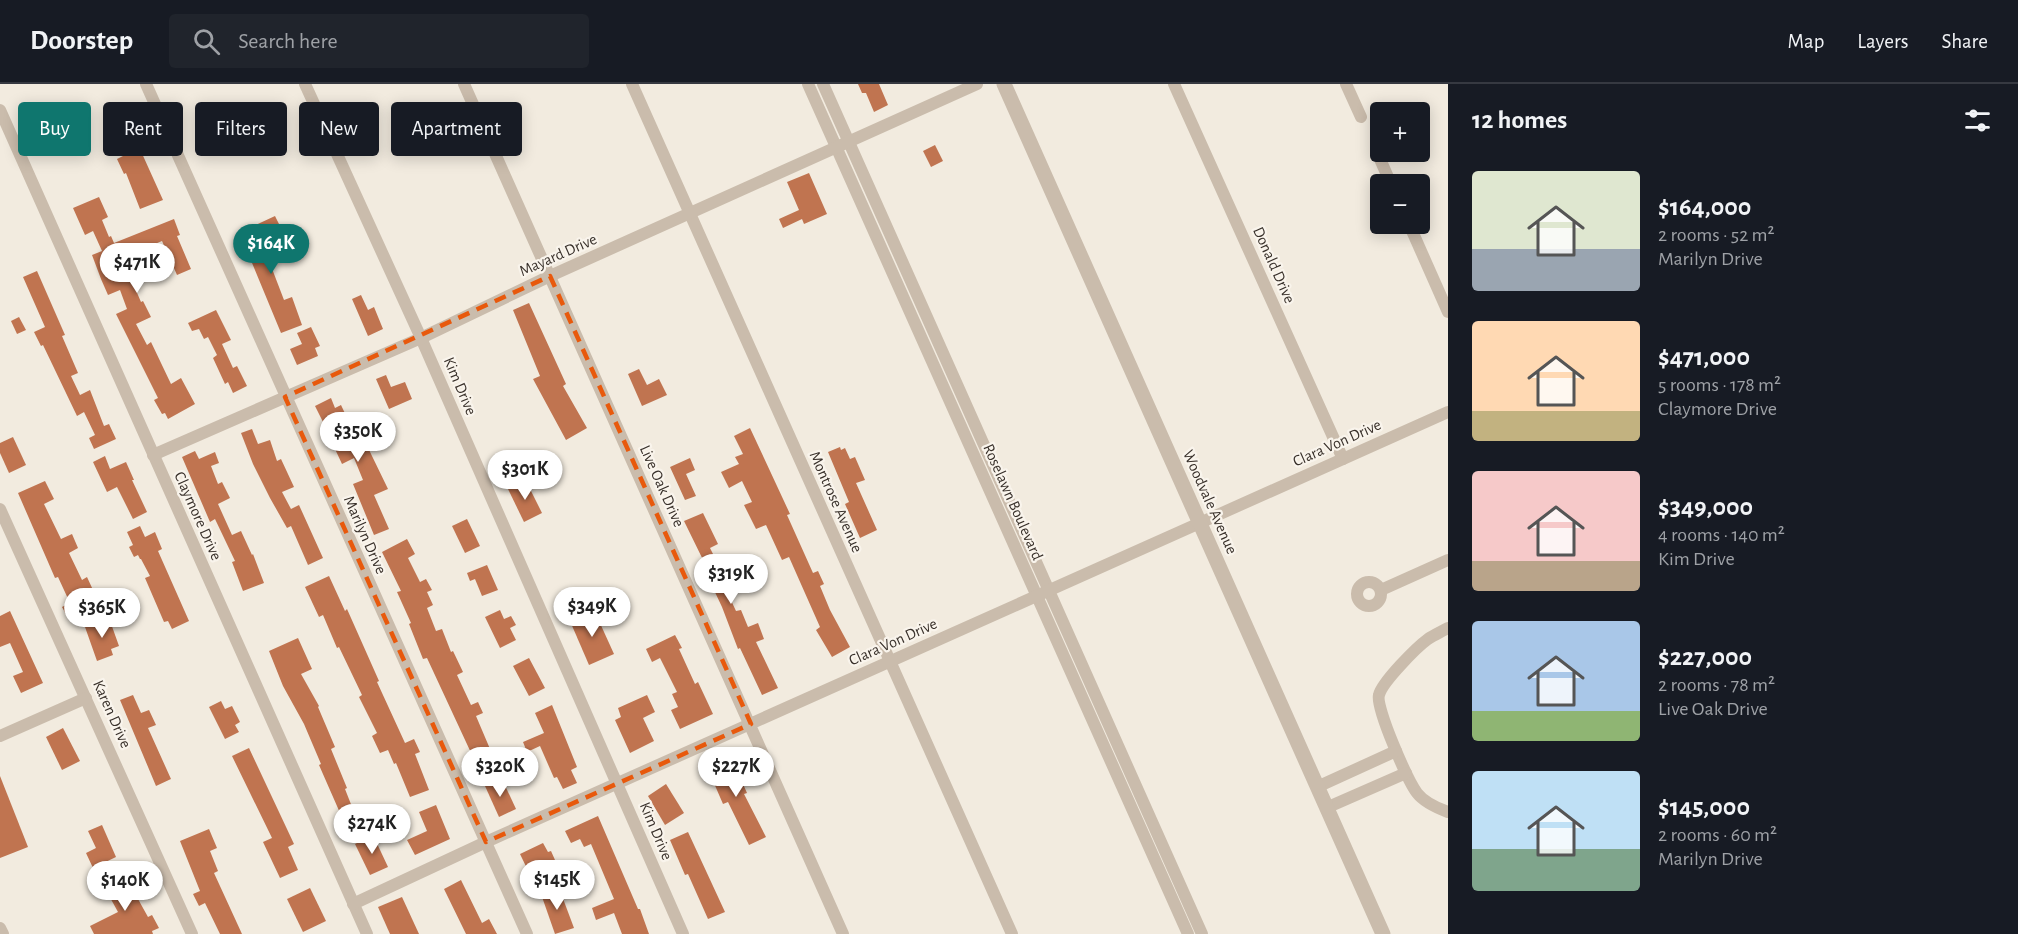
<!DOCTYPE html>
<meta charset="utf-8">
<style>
body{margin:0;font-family:"Alegreya Sans",sans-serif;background:#20242c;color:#f1f3f6;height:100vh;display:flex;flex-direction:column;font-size:22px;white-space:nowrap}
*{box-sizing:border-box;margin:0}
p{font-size:20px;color:#9ea1a6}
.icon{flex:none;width:33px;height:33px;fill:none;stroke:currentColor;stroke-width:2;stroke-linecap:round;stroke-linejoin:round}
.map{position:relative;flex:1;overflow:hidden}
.sheet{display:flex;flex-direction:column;background:#171b24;width:570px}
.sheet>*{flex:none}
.guide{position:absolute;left:18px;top:18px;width:570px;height:54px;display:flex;gap:12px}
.fabs{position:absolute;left:1370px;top:18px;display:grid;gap:12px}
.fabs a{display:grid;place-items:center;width:60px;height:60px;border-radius:6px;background:#171b24;box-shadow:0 3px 15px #0003;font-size:30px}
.price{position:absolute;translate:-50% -51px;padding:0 14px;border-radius:21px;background:#fff;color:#222;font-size:20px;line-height:39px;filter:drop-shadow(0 2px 3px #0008)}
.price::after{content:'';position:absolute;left:50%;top:36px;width:18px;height:14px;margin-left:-9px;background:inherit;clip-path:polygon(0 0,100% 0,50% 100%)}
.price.selected{background:#0f766e;color:#fff}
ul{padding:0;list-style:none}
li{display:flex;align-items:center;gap:18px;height:150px;padding:0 24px}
li span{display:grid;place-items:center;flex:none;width:168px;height:120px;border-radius:6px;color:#555}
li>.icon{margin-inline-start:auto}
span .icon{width:72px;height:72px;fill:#fffc;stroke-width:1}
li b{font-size:26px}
h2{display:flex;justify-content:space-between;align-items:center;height:72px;padding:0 24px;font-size:26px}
.chip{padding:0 21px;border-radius:6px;background:#171b24;box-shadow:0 3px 15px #0003;font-size:21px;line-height:54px}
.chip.selected{background:#0f766e;color:#fff}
header{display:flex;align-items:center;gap:36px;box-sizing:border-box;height:84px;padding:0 30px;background:#171b24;border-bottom:2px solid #363941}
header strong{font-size:28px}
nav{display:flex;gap:33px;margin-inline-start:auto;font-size:21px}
.search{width:420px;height:54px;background:#20242c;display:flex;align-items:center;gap:15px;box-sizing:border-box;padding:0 21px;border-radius:6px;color:#9ea1a6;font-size:22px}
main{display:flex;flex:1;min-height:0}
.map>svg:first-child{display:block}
</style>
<header>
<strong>Doorstep</strong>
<div class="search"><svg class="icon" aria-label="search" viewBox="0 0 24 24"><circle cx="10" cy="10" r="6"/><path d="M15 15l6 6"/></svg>Search here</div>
<nav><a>Map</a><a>Layers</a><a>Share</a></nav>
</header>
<main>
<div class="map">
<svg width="1448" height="850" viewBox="0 0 1448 850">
<rect width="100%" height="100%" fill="#f2ebdf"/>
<g fill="#c07450">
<path d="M858,0H879L888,21L874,28L866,9H862Z"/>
<path d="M135,54L163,116L140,125L126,89L124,90L117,75L125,71L120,61Z"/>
<path d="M935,61L943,77L931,83L923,67Z"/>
<path d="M809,89L827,130L804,140L802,135L783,144L779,135L799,126L787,98Z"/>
<path d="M99,113L108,133L102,136L109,153L111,152L114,159L174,135L180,151L177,152L191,185L177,191L162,157L122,174L141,218L143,217L151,233L136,240L147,261L151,258L171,300L181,294L195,320L168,335L165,329L162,330L154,316L158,314L116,230L127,225L120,206L108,211L101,195L92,171L102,167L93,147L85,151L73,124Z"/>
<path d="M275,132L282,146L269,153L274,165L266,169L284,216L292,213L302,241L281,249L245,162L255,157L249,144Z"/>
<path d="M37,187L65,251L62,252L78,289L71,292L80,311L90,306L104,342L109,340L116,355L94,365L89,354L95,351L84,328L77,332L43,261L41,262L34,248L45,243L23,193Z"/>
<path d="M361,211L368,226L374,223L383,245L368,252L352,215Z"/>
<path d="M529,219L566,300L563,302L587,344L566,356L533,295L540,292L513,226Z"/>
<path d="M216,226L231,256L222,260L233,284L237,282L247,302L233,309L228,298L225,300L213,274L217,271L208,253L204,255L199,245L192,247L188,239Z"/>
<path d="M19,233L26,246L17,250L11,237Z"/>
<path d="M311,243L320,262L315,264L318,272L297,281L290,265L302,260L297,249Z"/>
<path d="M639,285L647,301L659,295L667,311L642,322L628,290Z"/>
<path d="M386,291L391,303L405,298L412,315L389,325L376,295Z"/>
<path d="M331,314L335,324L341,321L351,342L356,339L388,405L374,411L389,445L374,451L353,400L363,396L354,374L342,380L335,365L349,358L340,340L327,346L315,322Z"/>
<path d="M750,344L790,430L787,431L813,489L818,487L824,500L820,502L830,526L850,563L832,573L816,546L820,543L789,473L782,476L766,441L756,445L744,421L752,418L742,397L729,404L721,388L739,380L735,373L743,370L734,352Z"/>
<path d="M252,345L258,360L270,356L277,377L281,375L294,403L282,408L291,425L299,421L323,474L308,481L291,442L287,444L270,414L253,380L241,349Z"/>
<path d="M13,353L26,381L9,389L0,369V359Z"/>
<path d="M840,363L841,366L845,364L850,375L855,373L865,396L856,399L877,446L860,454L845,420L849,418L828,368Z"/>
<path d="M195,367L199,375L215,368L219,379L211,382L218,400L222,398L230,414L218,420L232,451L241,447L252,471L253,470L264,499L243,507L232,478L235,477L215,435L210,438L182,373Z"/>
<path d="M105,372L110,385L126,378L134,396H132L147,428L133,435L117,403L107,408L93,378Z"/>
<path d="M690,374L695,386L686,390L696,412L685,416L670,383Z"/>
<path d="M45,397L54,415L44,420L61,455L72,450L78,464L69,469L82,496L87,493L99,519L68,534L62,523L70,519L58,493L55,494L18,409Z"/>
<path d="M526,397L542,429L524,438L508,405Z"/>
<path d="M703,429L718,460L710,464L722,488L729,485L740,507L729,512L736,527L741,526L748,543L758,539L764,555L756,558L778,604L762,611L740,564L738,565L722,523L704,485L707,484L684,437Z"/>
<path d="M467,435L480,462L465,469L452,442Z"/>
<path d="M140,442L145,453L155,448L162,465L158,467L189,537L172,545L168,537L164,538L145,494L150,492L141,475H140L138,471L134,473L129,463L133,461L127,448Z"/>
<path d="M407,455L415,470L408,474L420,498L426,495L432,506L427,508L433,521L427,524L436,547L442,545L451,568L453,567L463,588L457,591L471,621L478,618L483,629L476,632L496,679L479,686L427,574L423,575L409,540L411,539L397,508L401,507L382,468Z"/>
<path d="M487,481L498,506L482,512L475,495L470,497L467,489Z"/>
<path d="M329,492L345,527L347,525L379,597L377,598L405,659L414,655L420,668L415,670L429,706L410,713L396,679L394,680L388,666L380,669L372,652L377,649L359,613L362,611L339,563L337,564L323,531L319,533L305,503Z"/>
<path d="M500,526L504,535L511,532L516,541L510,544L516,556L500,564L485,533Z"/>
<path d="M594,526L614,570L589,581L570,537Z"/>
<path d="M10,527L43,599L21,609L13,592L23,588L10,559L0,563V532Z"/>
<path d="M109,534L119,562L111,565L113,571L97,577L85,543Z"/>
<path d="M675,551L682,564L679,565L695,600L698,598L713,630L680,645L671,626L678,623L672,610L677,608L660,574L652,578L646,565Z"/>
<path d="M298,554L312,585L301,590L319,622L318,623L335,663L331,665L347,704L345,705L356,733L344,738L319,681L321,680L304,640L283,602L269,567Z"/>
<path d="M529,574L545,604L529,612L513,582Z"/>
<path d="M133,611L141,629L149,626L156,641L148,644L171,695L156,702L120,616Z"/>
<path d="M647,611L655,628L643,634L654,657L630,669L615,636L621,633L618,624Z"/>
<path d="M221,617L225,625L232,622L240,638L235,641L239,648L225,655L209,623Z"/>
<path d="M552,621L577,683L571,686L577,699L563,705L557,693L554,694L540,662L527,668L523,658L544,649L535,629Z"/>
<path d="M63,644L80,677L62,686L46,653Z"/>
<path d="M249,664L294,760L288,763L298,786L280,794L263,758L272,754L232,672Z"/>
<path d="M731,673L747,709L744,710L766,753L749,761L728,718L723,720L707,683Z"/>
<path d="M0,692L28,763L0,774Z"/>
<path d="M502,695L516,725L499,733L485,702Z"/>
<path d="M666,700L684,729L665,741L648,712Z"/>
<path d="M436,721L450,755L415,771L407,756L427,747L419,728Z"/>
<path d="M598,732L638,825H640L649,850H622L614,829L596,836L592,824L614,815L591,760L584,763L580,755L571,759L565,747Z"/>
<path d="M102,741L116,773L93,784L86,769L96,764L88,747Z"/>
<path d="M209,745L217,764L210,767L218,787L214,789L242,850H220L205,819L199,822L193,810L200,807L180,757Z"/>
<path d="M688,748L725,828L708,835L688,790L685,791L670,756Z"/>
<path d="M373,751L388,783L370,791L355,760Z"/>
<path d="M543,759L548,768L551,767L559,785L533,797L520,770Z"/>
<path d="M123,788L148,833L152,831L159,844L152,847L153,850H94L90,842L118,828L107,808L115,804L110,795Z"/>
<path d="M461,796L482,839L489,835L497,850H466L444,805Z"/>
<path d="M310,804L326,837L303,848L287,815Z"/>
<path d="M559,804L574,844L555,850L541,810Z"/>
<path d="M402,813L419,850H390L378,823Z"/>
</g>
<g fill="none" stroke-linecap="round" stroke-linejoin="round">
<g stroke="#cabcac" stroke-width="12">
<path d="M146,0L527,850"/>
<path d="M305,0L421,254L683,850"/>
<path d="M464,0L843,850"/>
<path d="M632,0L1012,850"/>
<path d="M808,0L1188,850"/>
<path d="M823,0L1202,850"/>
<path d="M1174,0L1343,375"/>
<path d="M1346,0L1361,33"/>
<path d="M0,26L367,850"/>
<path d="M1376,66L1391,100"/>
<path d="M1409,140L1448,228"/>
<path d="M153,371L421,254L550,192L977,0"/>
<path d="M0,425L192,850"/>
<circle cx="1369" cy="510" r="12"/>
<path d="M1381,506L1448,476"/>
<path d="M1448,544C1441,548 1434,551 1428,555C1417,563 1382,598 1379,611C1375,623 1408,697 1417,709C1424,718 1437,724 1448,728"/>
<path d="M0,652L86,614"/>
<path d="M1317,703L1396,667"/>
<path d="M1326,724L1406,689"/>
<path d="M353,820L486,758L1448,328"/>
<path d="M0,844L3,850"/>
</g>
<path stroke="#cabcac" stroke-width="15" d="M1004,0L1383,850"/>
</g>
<path fill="none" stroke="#e8590c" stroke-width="4.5" stroke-dasharray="12 8" stroke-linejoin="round" d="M550,192L751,640L486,758L285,313Z"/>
<g text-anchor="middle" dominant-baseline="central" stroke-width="4.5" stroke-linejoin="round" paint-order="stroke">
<g font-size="16" fill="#38302a" stroke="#f9f4ec">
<text transform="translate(558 171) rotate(-24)">Mayard Drive</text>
<text transform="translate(1274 181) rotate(66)">Donald Drive</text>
<text transform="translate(460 302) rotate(67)">Kim Drive</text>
<text transform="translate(1337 359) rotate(-24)">Clara Von Drive</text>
<text transform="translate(662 402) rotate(66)">Live Oak Drive</text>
<text transform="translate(836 418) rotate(66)">Montrose Avenue</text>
<text transform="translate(1013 418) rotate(66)">Roselawn Boulevard</text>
<text transform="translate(1210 418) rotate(66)">Woodvale Avenue</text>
<text transform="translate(198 432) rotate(66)">Claymore Drive</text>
<text transform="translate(365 451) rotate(66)">Marilyn Drive</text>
<text transform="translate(893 558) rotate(-24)">Clara Von Drive</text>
<text transform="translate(112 630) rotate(66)">Karen Drive</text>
<text transform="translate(656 747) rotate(67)">Kim Drive</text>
</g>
</g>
</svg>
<div class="fabs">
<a>+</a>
<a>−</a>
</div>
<b class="price selected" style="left:271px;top:191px">$164K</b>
<b class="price" style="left:137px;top:210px">$471K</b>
<b class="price" style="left:358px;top:379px">$350K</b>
<b class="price" style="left:525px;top:417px">$301K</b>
<b class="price" style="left:731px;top:521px">$319K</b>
<b class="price" style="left:592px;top:554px">$349K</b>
<b class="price" style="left:102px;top:555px">$365K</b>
<b class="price" style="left:500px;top:714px">$320K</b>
<b class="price" style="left:736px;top:714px">$227K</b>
<b class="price" style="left:372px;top:771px">$274K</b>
<b class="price" style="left:557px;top:827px">$145K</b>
<b class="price" style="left:125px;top:828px">$140K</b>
<div class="guide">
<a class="chip selected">Buy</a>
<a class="chip">Rent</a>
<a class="chip">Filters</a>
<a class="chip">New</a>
<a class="chip">Apartment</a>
</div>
</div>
<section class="sheet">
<h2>12 homes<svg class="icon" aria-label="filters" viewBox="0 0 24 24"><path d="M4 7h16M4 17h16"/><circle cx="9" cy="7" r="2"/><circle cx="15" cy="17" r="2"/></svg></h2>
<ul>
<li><span style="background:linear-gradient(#dfe7d0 65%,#9aa5b1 0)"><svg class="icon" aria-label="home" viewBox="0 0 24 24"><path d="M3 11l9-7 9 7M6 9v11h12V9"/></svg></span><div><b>$164,000</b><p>2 rooms · 52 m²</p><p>Marilyn Drive</p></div></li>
<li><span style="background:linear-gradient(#ffd9b3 75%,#c2b280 0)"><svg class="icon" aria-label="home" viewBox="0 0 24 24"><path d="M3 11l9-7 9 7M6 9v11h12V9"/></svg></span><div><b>$471,000</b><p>5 rooms · 178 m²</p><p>Claymore Drive</p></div></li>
<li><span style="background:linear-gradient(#f6c9c9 75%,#b9a48a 0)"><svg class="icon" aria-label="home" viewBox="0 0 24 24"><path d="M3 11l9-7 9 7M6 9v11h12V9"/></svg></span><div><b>$349,000</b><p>4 rooms · 140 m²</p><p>Kim Drive</p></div></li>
<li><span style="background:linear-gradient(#a9c7e8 75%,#8fb573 0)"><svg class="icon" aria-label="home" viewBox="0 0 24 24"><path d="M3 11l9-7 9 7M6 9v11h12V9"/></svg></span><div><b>$227,000</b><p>2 rooms · 78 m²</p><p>Live Oak Drive</p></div></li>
<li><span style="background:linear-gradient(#bfe0f5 65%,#7fa58c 0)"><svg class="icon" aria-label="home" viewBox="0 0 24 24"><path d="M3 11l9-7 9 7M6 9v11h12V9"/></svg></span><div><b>$145,000</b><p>2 rooms · 60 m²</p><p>Marilyn Drive</p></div></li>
</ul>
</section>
</main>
